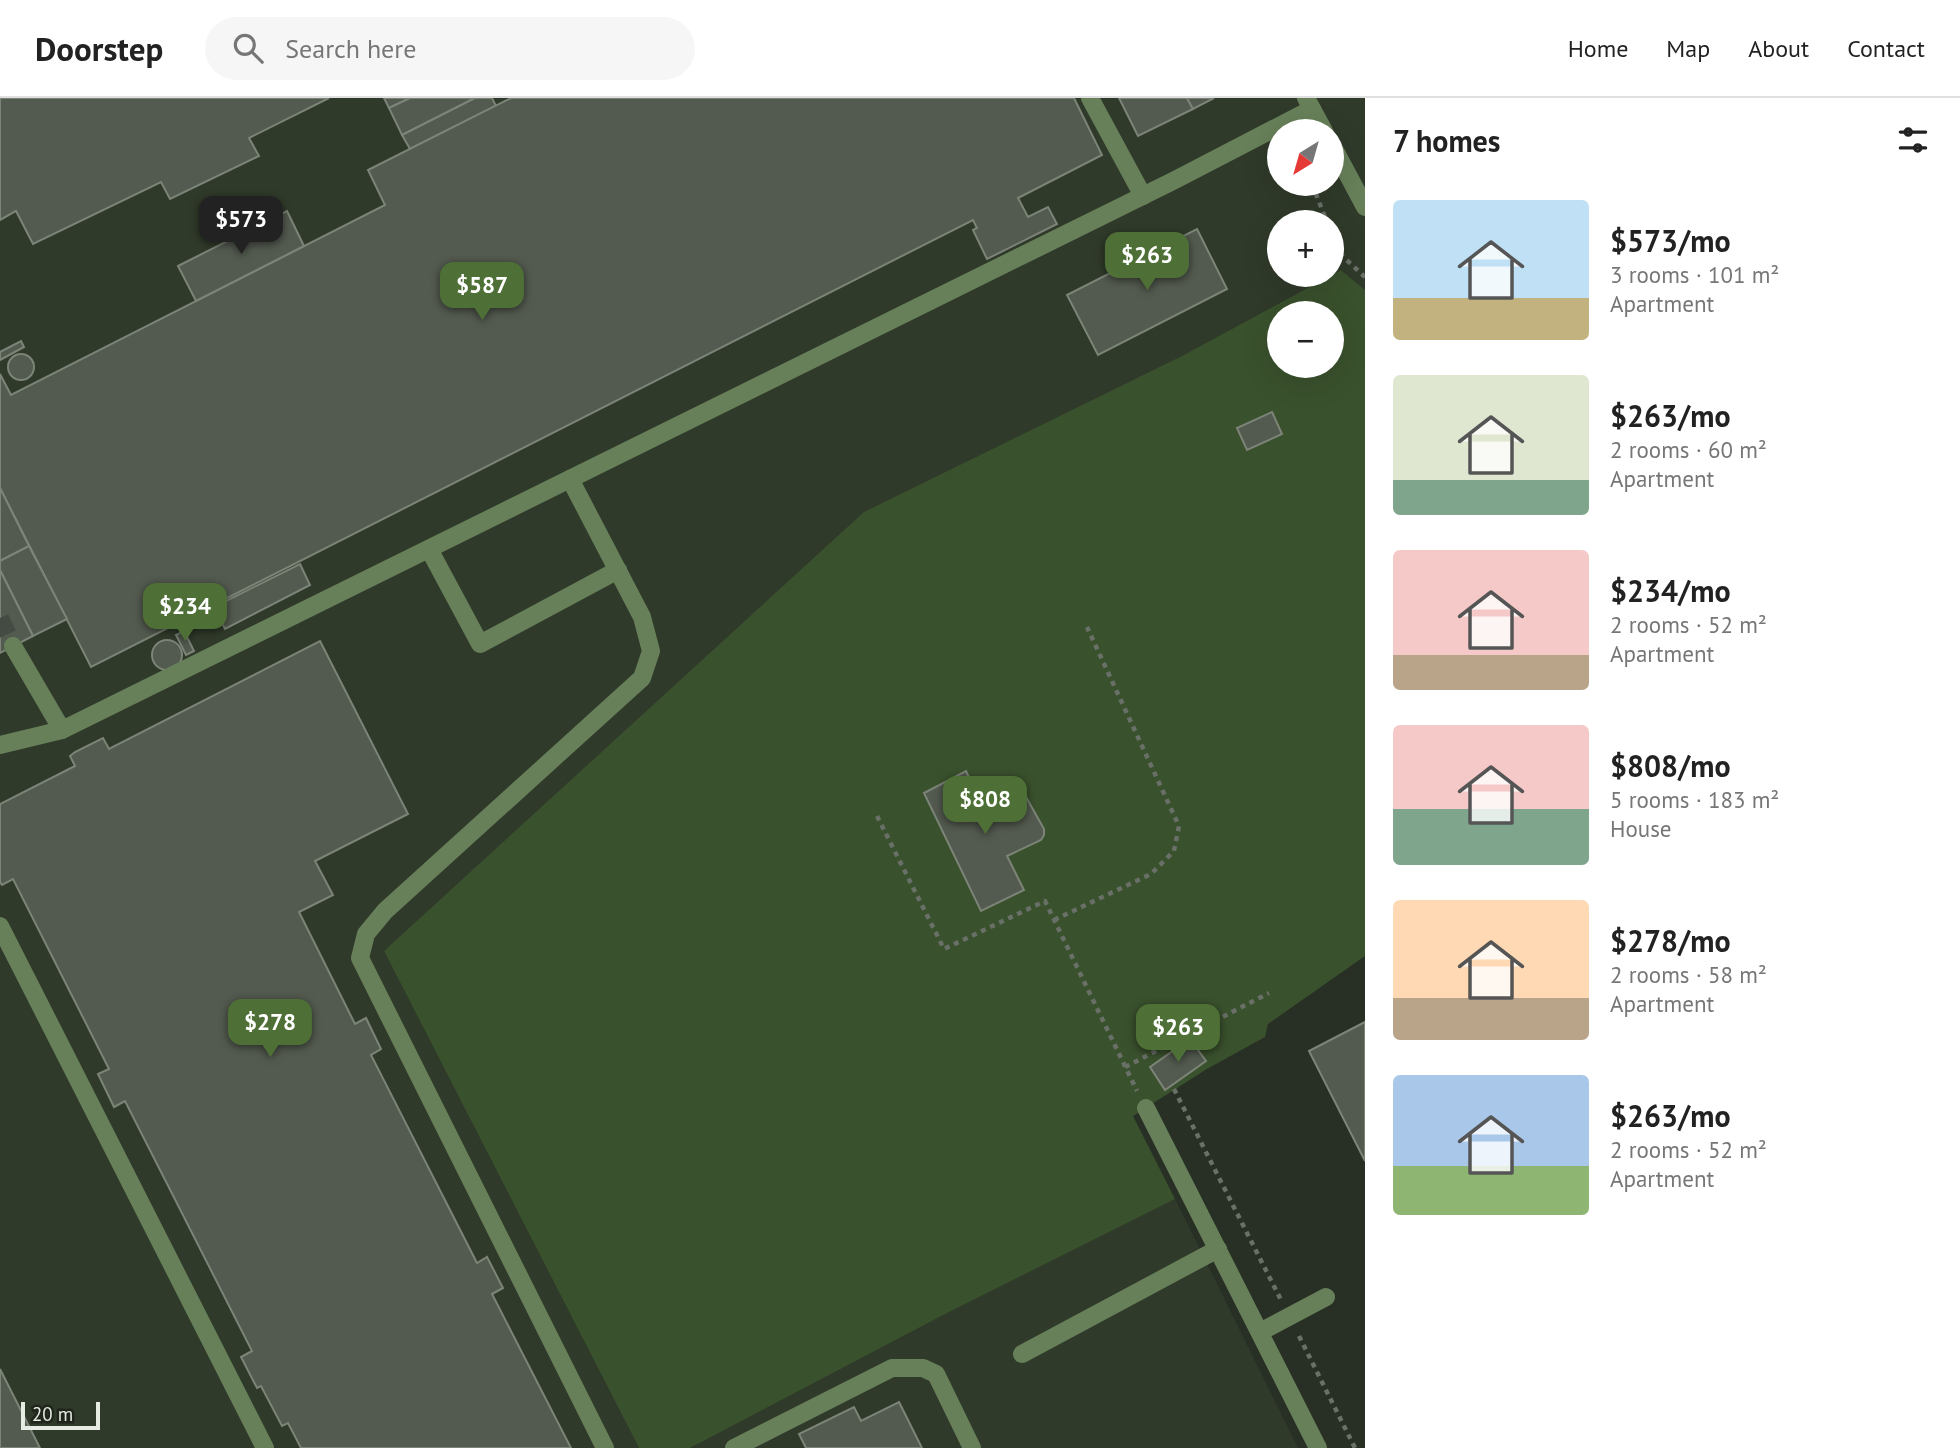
<!DOCTYPE html>
<meta charset="utf-8">
<style>
body{margin:0;font-family:"PT Sans",sans-serif;background:#f6f6f6;color:#222;height:100vh;display:flex;flex-direction:column;font-size:26px;white-space:nowrap}
*{box-sizing:border-box;margin:0}
p{font-size:23px;color:#767676}
.icon{flex:none;width:38px;height:38px;fill:none;stroke:currentColor;stroke-width:2;stroke-linecap:round;stroke-linejoin:round}
.map{position:relative;flex:1;overflow:hidden}
.side{display:flex;flex-direction:column;background:#fff;width:595px}
.side>*{flex:none}
.needle{width:46px;rotate:217deg}
.controls{position:absolute;left:1267px;top:21px;display:grid;gap:14px}
.controls a{display:grid;place-items:center;width:77px;height:77px;border-radius:50%;background:#fff;box-shadow:0 7px 28px #0002;font-size:35px}
.scale{position:absolute;left:21px;bottom:18px;width:79px;box-sizing:border-box;padding-left:7px;border:4px solid #e6ebe4;border-top:0;font-size:19px;line-height:24px;white-space:nowrap;color:#e6ebe4;-webkit-text-stroke:5px #1f251b;paint-order:stroke}
.price{position:absolute;translate:-50% -60px;padding:0 16px;border-radius:14px;background:#4e7036;color:#fff;font-size:23px;line-height:46px;filter:drop-shadow(0 2px 4px #0008)}
.price::after{content:'';position:absolute;left:50%;top:42px;width:21px;height:16px;margin-left:-10px;background:inherit;clip-path:polygon(0 0,100% 0,50% 100%)}
.price.selected{background:#222;color:#fff}
ul{padding:0;list-style:none}
li{display:flex;align-items:center;gap:21px;height:175px;padding:0 28px}
li span{display:grid;place-items:center;flex:none;width:196px;height:140px;border-radius:7px;color:#555}
li>.icon{margin-inline-start:auto}
span .icon{width:84px;height:84px;fill:#fffc;stroke-width:1}
li b{font-size:30px}
h2{display:flex;justify-content:space-between;align-items:center;height:84px;padding:0 28px;font-size:30px}
header{display:flex;align-items:center;gap:42px;box-sizing:border-box;height:98px;padding:0 35px;background:#fff;border-bottom:2px solid #e0e0e0}
header strong{font-size:33px}
nav{display:flex;gap:38px;margin-inline-start:auto;font-size:24px}
.search{width:490px;height:63px;background:#f6f6f6;display:flex;align-items:center;gap:18px;box-sizing:border-box;padding:0 24px;border-radius:38px;color:#767676;font-size:26px}
main{display:flex;flex:1;min-height:0}
.map>svg:first-child{display:block}
</style>
<header>
<strong>Doorstep</strong>
<div class="search"><svg class="icon" aria-label="search" viewBox="0 0 24 24"><circle cx="10" cy="10" r="6"/><path d="M15 15l6 6"/></svg>Search here</div>
<nav><a>Home</a><a>Map</a><a>About</a><a>Contact</a></nav>
</header>
<main>
<div class="map">
<svg width="1365" height="1350" viewBox="0 0 1365 1350">
<rect width="100%" height="100%" fill="#282f25"/>
<g fill="#303a2a" fill-rule="evenodd">
<path d="M0,0H1365V192L1341,172L1180,259L384,853L639,1350H0ZM1279,33H1332V86H1279ZM1279,124H1332V177H1279Z"/>
<path d="M1175,1101L1298,1350H690L951,1213Z"/>
</g>
<path fill="#3a512d" fill-rule="evenodd" d="M1341,172L1365,192V858L1268,926L1265,939L1207,971L1133,1018L1175,1101L951,1213L690,1350H639L384,853L864,414L1180,259ZM1279,215H1332V268H1279Z"/>
<g fill="#535a4f" stroke="#7c8478" stroke-width="2">
<path d="M0,0H329L249,40L259,58L170,101L161,84L33,146L16,113L0,122Z"/>
<path d="M384,0H410L389,10Z"/>
<path d="M410,0H475L402,37L389,10Z"/>
<path d="M475,0H492L496,8L410,51L402,37Z"/>
<path d="M511,0H1074L1102,57L1018,100L1028,119L1048,109L1057,126L987,161L973,132L977,130L973,122L91,569L0,390V276L11,297L385,107L368,72Z"/>
<path d="M1119,0H1187L1193,11L1138,38Z"/>
<path d="M1187,0H1214L1193,11Z"/>
<path d="M287,113L304,148L196,203L178,168Z"/>
<path d="M1197,131L1227,191L1098,257L1067,197Z"/>
<path d="M21,243L24,249L0,262V254Z"/>
<circle cx="21" cy="269" r="13"/>
<path d="M1272,314L1282,336L1247,352L1237,330Z"/>
<path d="M0,390L29,448L0,463Z"/>
<path d="M29,448L67,521L33,538L0,472V463Z"/>
<path d="M300,466L310,487L225,531L214,509Z"/>
<path d="M0,472L33,538L0,555Z"/>
<path d="M184,533L194,553L186,557L176,537Z"/>
<circle cx="167" cy="557" r="15"/>
<path d="M320,543L408,716L315,763L333,797L299,814L355,926L366,920L381,951L371,957L477,1165L487,1159L503,1190L492,1196L571,1350H301L288,1325L282,1328L261,1288L257,1290L241,1259L252,1253L125,1003L114,1009L98,976L109,971L13,781L2,787L0,784V706L75,668L70,658L75,654L103,640L109,651Z"/>
<path d="M966,673L982,707L1016,690H1021L1044,731V737L1041,742L1007,758L1024,792L981,813L924,695Z"/>
<path d="M1365,924V1063L1309,953Z"/>
<path d="M1190,941L1206,963L1165,992L1150,969Z"/>
<path d="M0,1271L40,1350H0Z"/>
<path d="M899,1304L922,1350H806L799,1336L854,1309L861,1323Z"/>
</g>
<g fill="none" stroke-linecap="round" stroke-linejoin="round">
<path stroke="#444b42" stroke-width="18" stroke-dasharray="18 9" stroke-linecap="butt" d="M0,520L13,548"/>
<g stroke="#697067" stroke-width="4.5" stroke-dasharray="5 5" stroke-linecap="butt">
<path d="M1312,86L1327,124"/>
<path d="M1332,137L1339,155L1365,179"/>
<path d="M877,718L944,851L1045,803L1137,993"/>
<path d="M1054,822L1151,776L1174,753L1179,728L1087,529"/>
<path d="M1125,969L1269,895"/>
<path d="M1174,991L1281,1202"/>
<path d="M1299,1238L1355,1350"/>
</g>
<g stroke="#678059" stroke-width="18">
<path d="M1090,0L1143,98"/>
<path d="M1306,0L1324,33"/>
<path d="M1332,47L1365,109"/>
<path d="M570,381L642,519L651,553L642,580L385,813L366,836L360,860L605,1350"/>
<path d="M429,451L480,546L618,472"/>
<path d="M13,548L62,632L1175,82L1312,11"/>
<path d="M0,647L62,632"/>
<path d="M0,828L265,1350"/>
<path d="M1146,1010L1318,1350"/>
<path d="M1260,1234L1326,1199"/>
<path d="M1022,1256L1218,1151"/>
<path d="M734,1350L892,1270H923L936,1276L972,1350"/>
</g>
</g>
</svg>
<div class="controls">
<a><svg class="needle" viewBox="-14 -14 28 28"><path d="M0-13l5 13h-10z" fill="#e53935"/><path d="M0 13l5-13h-10z" fill="#767676"/></svg></a>
<a>+</a>
<a>−</a>
</div>
<div class="scale">20 m</div>
<b class="price selected" style="left:241px;top:158px">$573</b>
<b class="price" style="left:1147px;top:194px">$263</b>
<b class="price" style="left:482px;top:224px">$587</b>
<b class="price" style="left:185px;top:545px">$234</b>
<b class="price" style="left:985px;top:738px">$808</b>
<b class="price" style="left:270px;top:961px">$278</b>
<b class="price" style="left:1178px;top:966px">$263</b>
</div>
<section class="side">
<h2>7 homes<svg class="icon" aria-label="filters" viewBox="0 0 24 24"><path d="M4 7h16M4 17h16"/><circle cx="9" cy="7" r="2"/><circle cx="15" cy="17" r="2"/></svg></h2>
<ul>
<li><span style="background:linear-gradient(#bfe0f5 70%,#c2b280 0)"><svg class="icon" aria-label="home" viewBox="0 0 24 24"><path d="M3 11l9-7 9 7M6 9v11h12V9"/></svg></span><div><b>$573/mo</b><p>3 rooms · 101 m²</p><p>Apartment</p></div></li>
<li><span style="background:linear-gradient(#dfe7d0 75%,#7fa58c 0)"><svg class="icon" aria-label="home" viewBox="0 0 24 24"><path d="M3 11l9-7 9 7M6 9v11h12V9"/></svg></span><div><b>$263/mo</b><p>2 rooms · 60 m²</p><p>Apartment</p></div></li>
<li><span style="background:linear-gradient(#f6c9c9 75%,#b9a48a 0)"><svg class="icon" aria-label="home" viewBox="0 0 24 24"><path d="M3 11l9-7 9 7M6 9v11h12V9"/></svg></span><div><b>$234/mo</b><p>2 rooms · 52 m²</p><p>Apartment</p></div></li>
<li><span style="background:linear-gradient(#f6c9c9 60%,#7fa58c 0)"><svg class="icon" aria-label="home" viewBox="0 0 24 24"><path d="M3 11l9-7 9 7M6 9v11h12V9"/></svg></span><div><b>$808/mo</b><p>5 rooms · 183 m²</p><p>House</p></div></li>
<li><span style="background:linear-gradient(#ffd9b3 70%,#b9a48a 0)"><svg class="icon" aria-label="home" viewBox="0 0 24 24"><path d="M3 11l9-7 9 7M6 9v11h12V9"/></svg></span><div><b>$278/mo</b><p>2 rooms · 58 m²</p><p>Apartment</p></div></li>
<li><span style="background:linear-gradient(#a9c7e8 65%,#8fb573 0)"><svg class="icon" aria-label="home" viewBox="0 0 24 24"><path d="M3 11l9-7 9 7M6 9v11h12V9"/></svg></span><div><b>$263/mo</b><p>2 rooms · 52 m²</p><p>Apartment</p></div></li>
</ul>
</section>
</main>
